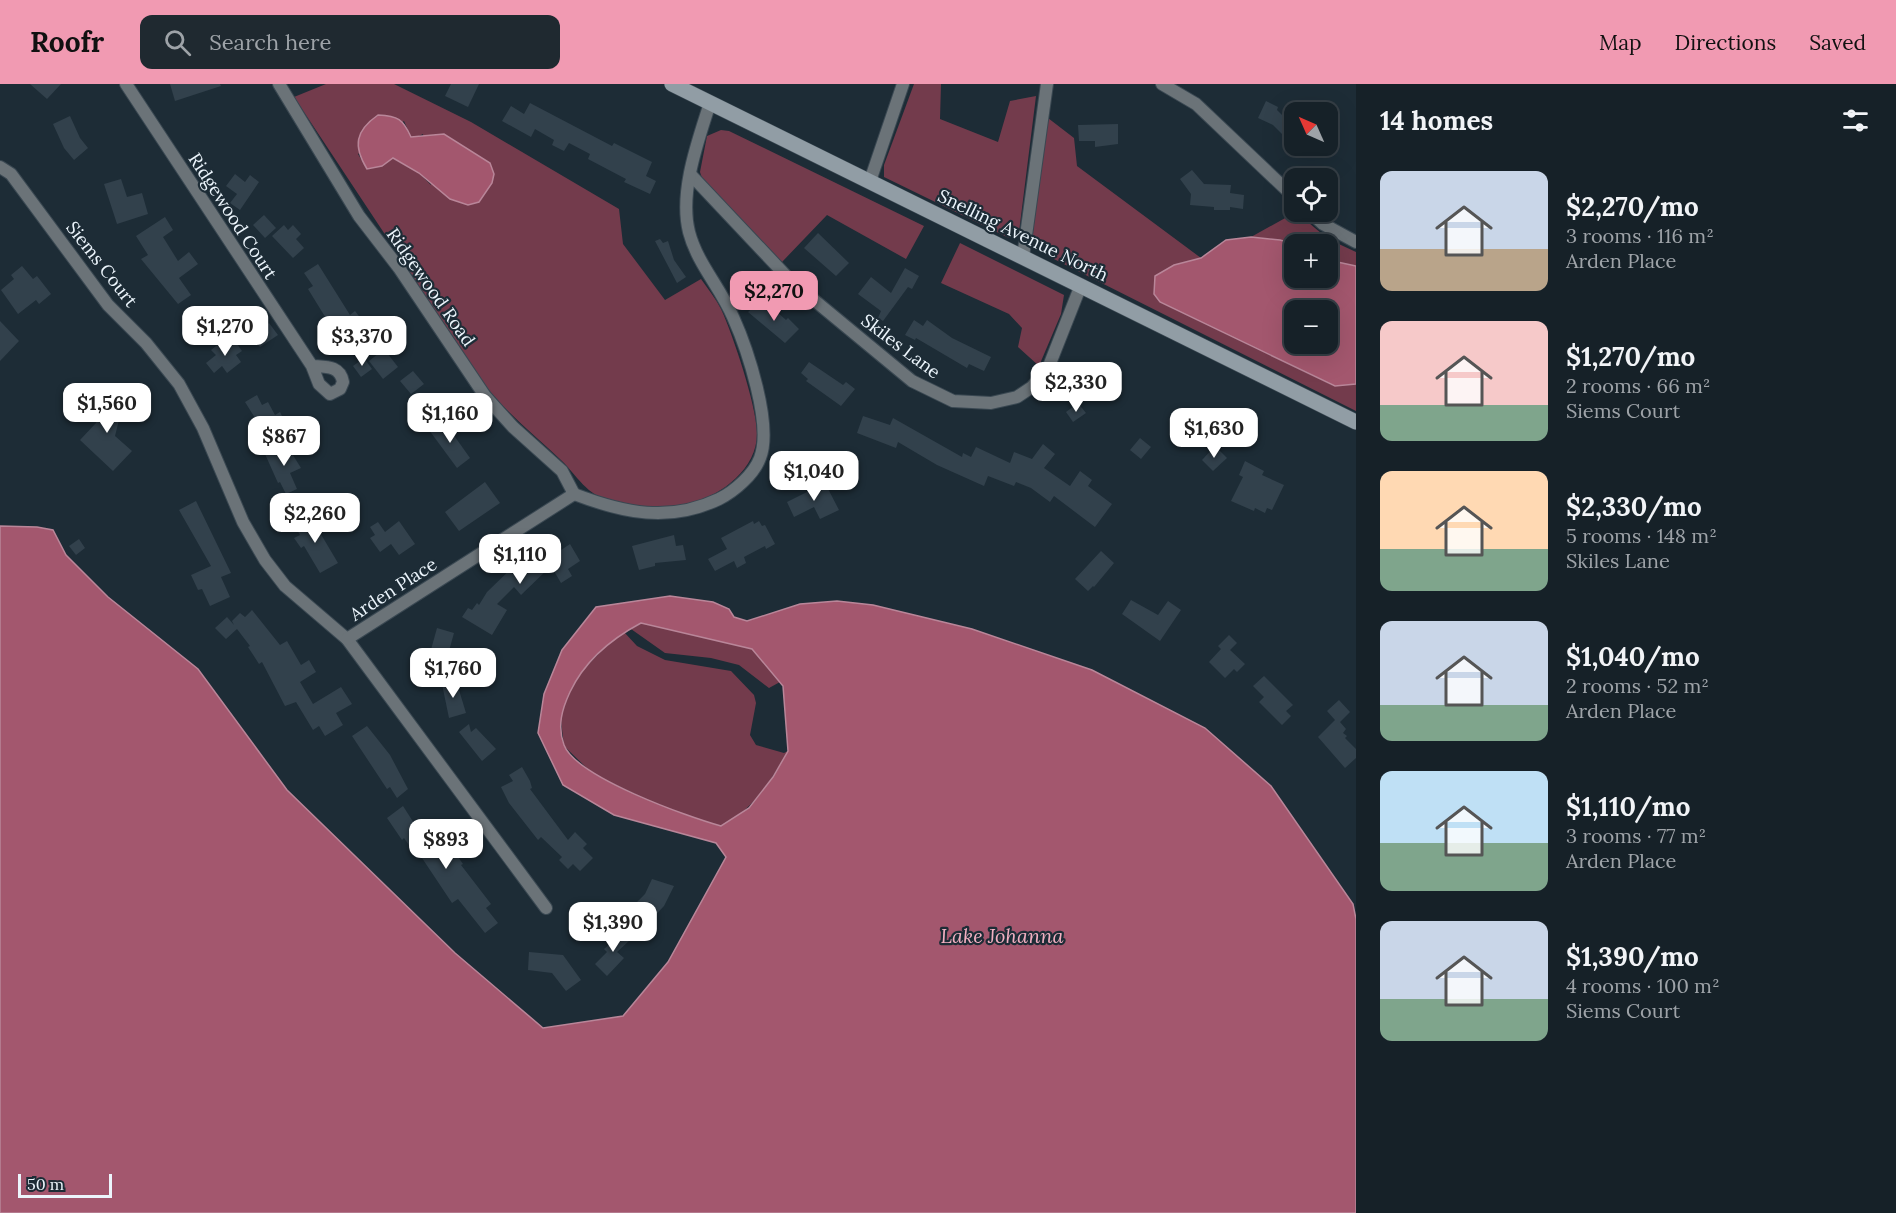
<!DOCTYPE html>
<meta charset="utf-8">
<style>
body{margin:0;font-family:Lora,serif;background:#1f2930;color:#f1f3f6;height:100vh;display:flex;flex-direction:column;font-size:22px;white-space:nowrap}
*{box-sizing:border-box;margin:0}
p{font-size:20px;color:#9ea3a8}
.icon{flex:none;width:33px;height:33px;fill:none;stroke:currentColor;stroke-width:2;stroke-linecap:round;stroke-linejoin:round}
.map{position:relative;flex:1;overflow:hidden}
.details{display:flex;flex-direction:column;background:#162128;width:540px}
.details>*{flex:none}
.needle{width:39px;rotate:315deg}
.buttons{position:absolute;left:1284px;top:18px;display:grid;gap:12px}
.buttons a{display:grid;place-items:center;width:54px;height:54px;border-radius:12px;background:#162128;box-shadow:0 6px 24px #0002,0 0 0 2px #353e45;font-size:30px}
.scale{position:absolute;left:18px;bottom:15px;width:94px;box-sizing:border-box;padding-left:6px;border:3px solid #ecf5fc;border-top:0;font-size:16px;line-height:21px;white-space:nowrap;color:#ecf5fc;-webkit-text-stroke:4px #1d2c36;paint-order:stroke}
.price{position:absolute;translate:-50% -51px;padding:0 14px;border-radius:12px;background:#fff;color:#222;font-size:20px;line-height:39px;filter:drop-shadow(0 2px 3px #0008)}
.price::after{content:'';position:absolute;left:50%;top:36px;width:18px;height:14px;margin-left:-9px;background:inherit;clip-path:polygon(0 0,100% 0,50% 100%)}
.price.current{background:#f19ab2;color:#111}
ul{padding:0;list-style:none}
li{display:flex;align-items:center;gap:18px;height:150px;padding:0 24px}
li span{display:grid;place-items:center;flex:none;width:168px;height:120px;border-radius:12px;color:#555}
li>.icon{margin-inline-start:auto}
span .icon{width:72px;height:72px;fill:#fffc;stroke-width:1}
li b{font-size:26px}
h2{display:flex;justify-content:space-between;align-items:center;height:72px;padding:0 24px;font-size:26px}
header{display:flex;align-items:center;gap:36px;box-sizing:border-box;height:84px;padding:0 30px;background:#f19ab2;color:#111}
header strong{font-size:28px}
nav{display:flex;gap:33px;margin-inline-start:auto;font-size:21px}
.search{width:420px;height:54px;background:#1f2930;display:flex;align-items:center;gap:15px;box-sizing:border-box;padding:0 21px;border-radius:12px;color:#9ea3a8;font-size:22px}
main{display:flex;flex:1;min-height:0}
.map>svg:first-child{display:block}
</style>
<header>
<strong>Roofr</strong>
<div class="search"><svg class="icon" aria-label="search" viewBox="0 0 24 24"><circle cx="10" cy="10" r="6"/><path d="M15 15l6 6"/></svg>Search here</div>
<nav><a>Map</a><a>Directions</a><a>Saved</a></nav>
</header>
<main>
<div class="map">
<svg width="1356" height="1129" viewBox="0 0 1356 1129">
<rect width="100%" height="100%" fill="#1d2c36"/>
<g fill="#733b4c" fill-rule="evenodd">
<path d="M326,0H394L471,38L619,125L623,160L665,216L701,195C708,205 716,215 721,225C733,251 756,320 757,348C758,384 723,410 691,420C674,426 628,422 610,417C587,411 577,392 562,377C535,351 508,331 484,300L294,13ZM404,37L411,53L415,54L423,50L431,101L419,89L392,74L382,82L367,85L358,70Z"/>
<path d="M914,0H941L940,35L998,58L1010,17L1036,12L1019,148L1009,154L884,93V81Z"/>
<path d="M1048,34L1074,54L1077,82L1201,174L1174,181L1160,218L1334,302L1356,300V327L1038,167L1033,161L1032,155Z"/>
<path d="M721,46L729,47L924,142L906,175L827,131L782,178L702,94L700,88L707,52Z"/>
<path d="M1296,128L1328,155L1356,168V182L1328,176V160C1301,160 1278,156 1251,153Z"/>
<path d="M960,159L1064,211L1061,230L1039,282L1018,263L1022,244L1009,230L941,199Z"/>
<path d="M642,539L752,565L780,598L769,604L739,581L711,574L665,569L631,545Z"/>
<path d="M624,548L637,562L665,576L731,587L754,611L756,619L750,651L756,661L784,669L788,667C770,698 753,726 721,742L675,729L593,690L564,662L560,628L579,590L616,552Z"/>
</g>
<g fill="#a3576e" stroke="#b98699" stroke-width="1.5" fill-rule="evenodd">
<path d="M378,31C398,32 403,35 411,53L444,50L490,79L494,90L492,99L479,118L468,121L450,115L419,89L393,74L382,82L367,85C353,62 355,47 378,31Z"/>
<path d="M1251,153L1280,156L1295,160L1294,194H1328V176L1356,182V300L1335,302L1160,218L1154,210L1155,192L1174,181L1201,174L1226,156ZM1294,226H1328V260H1294Z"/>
<path d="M0,442L37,443L53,446L66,471L108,513L198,585L287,706L455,869L543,944L623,932L668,878L726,773L716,759L614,731L563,701L538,649L544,610L562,566L596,523L670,512L713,518L729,525L734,533L747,537L800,520L837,517L873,521L972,545L1092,586L1205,644L1271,702L1353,820L1356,835V1129H0ZM641,539L752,565L783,602L788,667L773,693L749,724L721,742C688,733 576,693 564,661C557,642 562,625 570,608C585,576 611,555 641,539Z"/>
</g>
<g fill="#32414c">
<path d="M30,0H61L47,15Z"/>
<path d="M170,0H220L221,2L175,17Z"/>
<path d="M451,0H479L468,23L445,12Z"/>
<path d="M1266,17L1278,23L1277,26L1294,43V62L1273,41L1258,34Z"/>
<path d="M530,19L612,62L614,59L652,78L646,92L656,97L650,110L624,98L626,95L588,75L590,70L569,59L564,67L552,61L554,56L535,45L531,53L502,37L511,22L524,30Z"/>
<path d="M70,32L80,54L88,64L74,76L64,64L53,40Z"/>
<path d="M1118,40V60L1095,63V57H1079L1078,41Z"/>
<path d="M1192,86L1204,100L1231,101L1230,109L1244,111L1243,125L1230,123V126H1214V123L1190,121L1191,110L1180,95Z"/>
<path d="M235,90L245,98L250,91L259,98L240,126L230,119L237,110L226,102Z"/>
<path d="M121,95L127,113L142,109L148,130L117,140L104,100Z"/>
<path d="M264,131L276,144L265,154L253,141Z"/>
<path d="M165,133L173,146L163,153L178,177L189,168L198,180L179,194L191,211L178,220L141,175L148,171L136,152Z"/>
<path d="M284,141L288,146L293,141L301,150L296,155L304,164L293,174L272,152Z"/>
<path d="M818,149L849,179L836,192L804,164Z"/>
<path d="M660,155L663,159L668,157L674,176L686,193L677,199L655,157Z"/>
<path d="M318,180L350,231L355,227L365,240L361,243L368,252L355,262L348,253L327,268L317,255L332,244L308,205L313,202L304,189Z"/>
<path d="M22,182L33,195L37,192L51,210L39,220L36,216L18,230L1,206L14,195L11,191Z"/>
<path d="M905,184L919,192L912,205L908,203L883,237L878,234L881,227L858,210L871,193L891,209Z"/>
<path d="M761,216L775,230L777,228L786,236L788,234L799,245L785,259L748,228Z"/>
<path d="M914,236L923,242L927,236L952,254L991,273L984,287L969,280L967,284L916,254L915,256L905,251Z"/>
<path d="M0,237L19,257L0,277Z"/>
<path d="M269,239L278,251L260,263L253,253Z"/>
<path d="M225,255L229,261L235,257L242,267L236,271L241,278L227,289L222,282L214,289L206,279L216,271L211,266Z"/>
<path d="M384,265L398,283L383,295L369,277Z"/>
<path d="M364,274L372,285L361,293L353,282Z"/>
<path d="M809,278L843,301L846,298L855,305L841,322L806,297L808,295L801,289Z"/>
<path d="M413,287L424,300L411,310L400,297Z"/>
<path d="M107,306L121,310L116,327L121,328L115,352L132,367L113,387L80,356L96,339Z"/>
<path d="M257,311L262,321L268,318L275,331L280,328L285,338L267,347L263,340L260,342L245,318Z"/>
<path d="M1078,319L1086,329L1073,338L1066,328Z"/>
<path d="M863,332L890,341L893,334L962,373L963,369L971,373L976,363L1010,379L1014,368L1032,375L1043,360L1055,370L1044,384L1070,402L1080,387L1092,396L1088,402L1112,420L1095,443L1054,412L1050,418L1031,404L1016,398L1014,402L988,392L984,402L937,381L898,358L896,364L857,349Z"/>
<path d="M443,336L470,374L457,384L429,346Z"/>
<path d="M1140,354L1151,363L1141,375L1130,366Z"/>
<path d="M286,360L301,384L290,389L297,405L286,410L280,398L278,399L265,370Z"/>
<path d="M1215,362L1227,374L1213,387L1202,376Z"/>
<path d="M1245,377L1264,387L1262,391L1284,401L1272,426L1267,424L1265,429L1255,424L1254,427L1231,417L1243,393L1239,391Z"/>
<path d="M485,398L500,419L459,447L445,428Z"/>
<path d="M825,399L839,426L820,435L814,423L794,433L787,418Z"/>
<path d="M196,417L231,489L221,493L230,513L210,522L202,505L198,506L191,491L211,482L179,426Z"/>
<path d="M308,432L311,438L318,434L324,444L319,447L338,479L320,489L304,462L301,464L294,454L300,451L294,441Z"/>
<path d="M399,437L415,460L399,471L391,460L380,468L370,454L375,451L370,443L378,438L385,448Z"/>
<path d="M753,437L754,440L759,437L762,442L765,441L775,460L766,465L765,462L744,473L746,479L737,484L734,477L715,487L708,475L727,465L721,454Z"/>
<path d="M674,451L676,462L683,461L686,476L655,479V482L639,486L632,462Z"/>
<path d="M79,455L85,464L76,471L69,462Z"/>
<path d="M552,458L558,468L570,460L580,477L568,485L572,492L561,499L551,482L521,511L514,503L497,520L507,526L492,551L462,533L468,524L472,526L477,519L479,521L487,508L515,481L521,487L542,467L540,465Z"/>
<path d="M1101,467L1114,479L1094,503L1093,502L1088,507L1075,495Z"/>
<path d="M1131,516L1158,531L1168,517L1181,526L1160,557L1122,530Z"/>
<path d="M252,526L280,561L287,557L301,581L309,576L316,588L300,598L313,620L341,603L352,620L336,629L343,641L325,652L319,642L313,646L296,618L285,622L262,578L259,580L248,563L250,562L237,545L226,555L215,544L227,533L234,541L232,537L240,529L245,533Z"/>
<path d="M437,544L454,549L444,585L427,580Z"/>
<path d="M1229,551L1237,559L1230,566L1245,580L1237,588L1234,585L1225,594L1209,578L1221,565L1218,562Z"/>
<path d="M1264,592L1293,621L1286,627L1291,632L1282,641L1259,618L1264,613L1253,602Z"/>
<path d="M456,596L466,629L449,634L442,600Z"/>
<path d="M1339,616L1350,628L1340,638L1346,645L1343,649L1347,652L1345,654L1356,665V674L1345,684L1318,653L1335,636L1327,627Z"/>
<path d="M469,640L471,648L476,644L496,665L482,677L459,648Z"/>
<path d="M367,642L390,671L408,705L397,714L390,703L387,705L352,652Z"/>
<path d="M522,683L530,697L532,704L530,705L568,756L575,748L587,760L583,764L593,774L580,787L573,780L568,785L559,776L562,773L541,753L538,756L509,719L501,703L513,697L509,691Z"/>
<path d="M403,722L428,761L441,753L451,769L454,767L463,780L461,781L491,820L486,824L498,839L485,849L458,815L452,819L414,762L411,764L404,754L402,756L387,734Z"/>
<path d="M652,795L674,802L664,822L648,839L631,824L645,810Z"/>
<path d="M619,845L630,856L617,868L624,874L607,892L595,880L607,868L604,865L611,859L608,856Z"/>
<path d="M529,868L563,871L581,896L566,907L552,889L528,886Z"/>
</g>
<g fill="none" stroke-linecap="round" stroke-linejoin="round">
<g stroke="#3a4852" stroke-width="14">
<g id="street">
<path d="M126,0L312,282L319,300L330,310L340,305L343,298C340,281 325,283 312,282"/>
<path d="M279,0L359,132L399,184L485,312L513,343L562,387L574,410"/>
<path d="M1162,0L1196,20L1294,113"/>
<path d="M0,83L11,90L108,221L146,259L179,300L203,344L243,438L265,476L285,502L347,555L546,824"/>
<path d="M691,91L791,197L912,297L953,317L991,319L1017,313L1032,303L1049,282L1081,201"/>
<path d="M870,97L903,0"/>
<path d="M1310,128L1323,140L1356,158"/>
<path d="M1023,173L1047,0"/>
<path d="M347,555L574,410C624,429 669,439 719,415C735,407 754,390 760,374C773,341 747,264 733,233C720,203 697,179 689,148C679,108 698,57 710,19"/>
</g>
</g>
<g stroke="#3a4852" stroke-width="16">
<path id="secondary" d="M672,0L1356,338"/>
</g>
<use href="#street" stroke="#6b7378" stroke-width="12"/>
<use href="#secondary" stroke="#919da5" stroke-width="15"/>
</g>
<g text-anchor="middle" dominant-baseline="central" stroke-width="4.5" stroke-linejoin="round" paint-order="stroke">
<g font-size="18" fill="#ecf5fc" stroke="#1d2c36">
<text transform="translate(233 132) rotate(57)">Ridgewood Court</text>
<text transform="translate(1023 151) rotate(26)">Snelling Avenue North</text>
<text transform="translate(102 180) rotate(52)">Siems Court</text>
<text transform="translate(431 203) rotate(55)">Ridgewood Road</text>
<text transform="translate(901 262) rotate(37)">Skiles Lane</text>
<text transform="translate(393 505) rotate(-33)">Arden Place</text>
</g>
<g font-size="20" font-style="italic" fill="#f3b0c2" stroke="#1d2c36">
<text x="1002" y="851">Lake Johanna</text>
</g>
</g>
</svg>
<div class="buttons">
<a><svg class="needle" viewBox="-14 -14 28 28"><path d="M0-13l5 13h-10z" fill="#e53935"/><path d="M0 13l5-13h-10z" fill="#9ea3a8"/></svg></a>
<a><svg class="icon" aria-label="locate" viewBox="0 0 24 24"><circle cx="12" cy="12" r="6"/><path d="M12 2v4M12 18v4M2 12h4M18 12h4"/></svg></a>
<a>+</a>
<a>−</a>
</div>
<div class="scale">50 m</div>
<b class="price current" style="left:774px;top:238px">$2,270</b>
<b class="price" style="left:225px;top:273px">$1,270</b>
<b class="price" style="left:362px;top:283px">$3,370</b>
<b class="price" style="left:1076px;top:329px">$2,330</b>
<b class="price" style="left:107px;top:350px">$1,560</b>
<b class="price" style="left:450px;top:360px">$1,160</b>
<b class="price" style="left:1214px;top:375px">$1,630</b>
<b class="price" style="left:284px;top:383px">$867</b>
<b class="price" style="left:814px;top:418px">$1,040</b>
<b class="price" style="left:315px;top:460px">$2,260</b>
<b class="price" style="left:520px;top:501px">$1,110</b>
<b class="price" style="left:453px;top:615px">$1,760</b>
<b class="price" style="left:446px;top:786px">$893</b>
<b class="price" style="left:613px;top:869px">$1,390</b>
</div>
<section class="details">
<h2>14 homes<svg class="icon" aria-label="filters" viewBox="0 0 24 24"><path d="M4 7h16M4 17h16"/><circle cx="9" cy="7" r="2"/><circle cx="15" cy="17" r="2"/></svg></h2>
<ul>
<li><span style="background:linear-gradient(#c9d6e8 65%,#b9a48a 0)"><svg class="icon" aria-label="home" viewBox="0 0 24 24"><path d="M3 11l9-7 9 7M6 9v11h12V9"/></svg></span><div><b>$2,270/mo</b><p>3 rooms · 116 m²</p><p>Arden Place</p></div></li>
<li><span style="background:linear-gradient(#f6c9c9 70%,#7fa58c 0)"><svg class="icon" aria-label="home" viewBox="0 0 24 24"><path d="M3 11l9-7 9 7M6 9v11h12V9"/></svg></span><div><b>$1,270/mo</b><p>2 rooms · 66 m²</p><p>Siems Court</p></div></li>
<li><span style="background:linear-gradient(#ffd9b3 65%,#7fa58c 0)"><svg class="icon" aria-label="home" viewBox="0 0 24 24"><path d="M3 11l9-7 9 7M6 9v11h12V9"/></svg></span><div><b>$2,330/mo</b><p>5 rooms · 148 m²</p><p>Skiles Lane</p></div></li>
<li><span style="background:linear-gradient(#c9d6e8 70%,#7fa58c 0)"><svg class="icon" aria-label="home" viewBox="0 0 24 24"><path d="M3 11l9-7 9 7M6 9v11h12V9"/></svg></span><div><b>$1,040/mo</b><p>2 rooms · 52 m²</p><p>Arden Place</p></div></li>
<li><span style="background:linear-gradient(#bfe0f5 60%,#7fa58c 0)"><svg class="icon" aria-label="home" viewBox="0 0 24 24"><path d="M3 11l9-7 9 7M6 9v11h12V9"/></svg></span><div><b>$1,110/mo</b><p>3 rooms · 77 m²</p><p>Arden Place</p></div></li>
<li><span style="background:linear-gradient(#c9d6e8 65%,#7fa58c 0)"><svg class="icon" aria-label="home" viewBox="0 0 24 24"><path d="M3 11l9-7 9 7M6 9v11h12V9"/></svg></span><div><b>$1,390/mo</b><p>4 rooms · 100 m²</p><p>Siems Court</p></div></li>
</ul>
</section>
</main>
